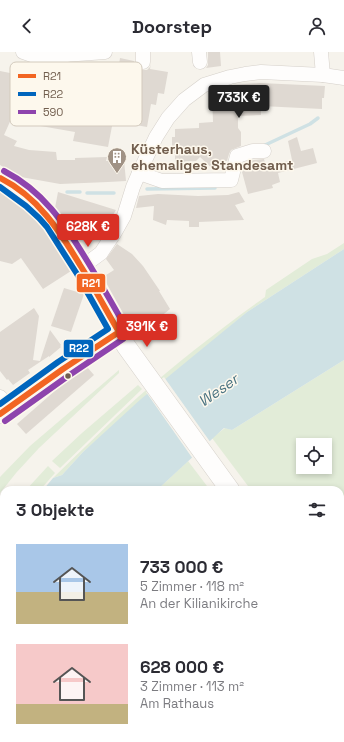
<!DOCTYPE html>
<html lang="de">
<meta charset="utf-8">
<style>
body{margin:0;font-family:"Space Grotesk",sans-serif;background:#f7f7f7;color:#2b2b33;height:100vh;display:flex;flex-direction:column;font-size:15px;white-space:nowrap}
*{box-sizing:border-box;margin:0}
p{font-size:13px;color:#7c7c81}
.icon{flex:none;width:22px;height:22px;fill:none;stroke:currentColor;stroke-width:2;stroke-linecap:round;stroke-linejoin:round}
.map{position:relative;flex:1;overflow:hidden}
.sheet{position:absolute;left:0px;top:434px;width:344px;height:256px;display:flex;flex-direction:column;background:#fff;border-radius:12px 12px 0 0;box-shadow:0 2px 6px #0003}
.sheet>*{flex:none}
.buttons{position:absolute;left:296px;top:386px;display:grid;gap:8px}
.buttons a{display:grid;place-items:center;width:36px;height:36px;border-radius:0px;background:#fff;box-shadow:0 2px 6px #0003;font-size:20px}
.price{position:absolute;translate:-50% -34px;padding:0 9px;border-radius:4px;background:#d93025;color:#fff;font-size:13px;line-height:26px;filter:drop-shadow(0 1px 2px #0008)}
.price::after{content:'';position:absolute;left:50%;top:24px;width:12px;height:9px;margin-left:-6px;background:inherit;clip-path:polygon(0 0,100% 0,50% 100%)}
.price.active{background:#222;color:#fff}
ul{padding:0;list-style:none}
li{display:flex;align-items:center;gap:12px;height:100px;padding:0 16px}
li span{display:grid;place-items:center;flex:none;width:112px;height:80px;border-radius:0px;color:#555}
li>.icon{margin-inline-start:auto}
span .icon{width:48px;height:48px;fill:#fffc;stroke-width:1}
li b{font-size:17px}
h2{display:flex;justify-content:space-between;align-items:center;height:48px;padding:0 16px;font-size:17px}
header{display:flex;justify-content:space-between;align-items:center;height:52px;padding:0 16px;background:#fff;font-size:18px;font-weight:600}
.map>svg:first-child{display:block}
</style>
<header><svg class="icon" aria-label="back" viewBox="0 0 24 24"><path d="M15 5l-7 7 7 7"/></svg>Doorstep<svg class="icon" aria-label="person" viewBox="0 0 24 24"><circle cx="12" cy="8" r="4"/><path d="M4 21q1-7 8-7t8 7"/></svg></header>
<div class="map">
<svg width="344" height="690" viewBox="0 0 344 690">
<rect width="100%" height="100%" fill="#f6f3ec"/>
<g fill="#e2ecd8" fill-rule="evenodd">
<path d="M344,191V197L247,260L83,400L62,423L53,426C81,399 109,371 138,345C178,310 221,276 265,245L266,238L312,207L327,202Z"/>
<path d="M344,308V479L340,483V438H251L212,386L225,376L232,378ZM303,393H325V415H303Z"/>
<path d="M119,318V321L39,396L16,421L0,441V425L30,394Z"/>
<path d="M138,333L142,337L60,416L52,409L82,381Z"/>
<path d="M188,409L210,438H157Z"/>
<path d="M48,414L55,421L40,438H26Z"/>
<path d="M4,463V480L0,484V468Z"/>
<path d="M4,634V686H336L337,690H0V642Z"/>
</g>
<g fill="#cfe1e4">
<path d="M344,197V308L232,378L224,376L157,438H43L53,426L62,423L83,400L141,347L247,260Z"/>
<path d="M4,482V634L0,642V487Z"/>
</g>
<path fill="#f6f3ec" d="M164,325L211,391L193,407L146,340Z"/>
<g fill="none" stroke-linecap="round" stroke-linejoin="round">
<g stroke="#cfe1e4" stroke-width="3.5">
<path d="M263,94L310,72L318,66"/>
<path d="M147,137L215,136"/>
<path d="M67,140H80"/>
<path d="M87,141H114"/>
</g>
</g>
<g fill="#dfd9d2">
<path d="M208,0H220L221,14L206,16L208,13Z"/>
<path d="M120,6L134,9L135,14L139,18H147L150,15L151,11L150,17L168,20L164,42L158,41L156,53L151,52L147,75L113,69L108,95L73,89L75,80L29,72L37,26L83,34L82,37L113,42L122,43H127L130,40L131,36V31L128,28L117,26Z"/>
<path d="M0,19L30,25L4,83L17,89L14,94L29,98L56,100L57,108H75V106L107,105L106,109L124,108L126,129L108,130L60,132L21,125L0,113Z"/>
<path d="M260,31L325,34L324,46H322V57L261,54V63L238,64V76L241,80V94L231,98L229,102L227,109H224L215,119L200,105L196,109L175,110V101H172V85H175V77L199,76V71L213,70L212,42L226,41L232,33Z"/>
<path d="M297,85L301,99L313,96L317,111L278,121L280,130L272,133L273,136L248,142L242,120L244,111L254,108L264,107L266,115L292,108L288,89Z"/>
<path d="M0,138L11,145L20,152L43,175L54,190L71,219L43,237L21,206L12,212L0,209Z"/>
<path d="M58,140L116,158L105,176L81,169L79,174L76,176L72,175L70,172L72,166L61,163L55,156Z"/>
<path d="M239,140L245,150L235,153L244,168L199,170V175H189V169L167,168L166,173L153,168L154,154L136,156L139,144L158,142L198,144L228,143Z"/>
<path d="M117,192L132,202L143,214L160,239H159L170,257L159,266L158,265L135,280L123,261L103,225L114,218L106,207Z"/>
<path d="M64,236L84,242L71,280L51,274Z"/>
<path d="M34,256L39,264L33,308L40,309L50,278L61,293L60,294L61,295L49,305V304L28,318L30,321L13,333L8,327L7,328L0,319V280Z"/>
<path d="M87,315L94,323L26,382L17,372L72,324Z"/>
</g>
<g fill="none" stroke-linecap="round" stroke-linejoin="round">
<g stroke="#d5d0ca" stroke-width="15">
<g id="street">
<path d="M23,0L37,5L105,0"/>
<path d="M143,0V10"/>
<path d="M199,0L200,10"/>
<path d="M321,0L323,23"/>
<path d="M37,5L114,34L123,35"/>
<path d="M139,121L162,129L231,128L237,104L253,99H264"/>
<path d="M82,215L101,201L115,180L124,164L133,135L139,121L156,85L168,66L184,48L204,33L230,25L245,22L261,20L323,23L344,26"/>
<path d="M0,345L9,356"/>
<path d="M340,516H344"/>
</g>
</g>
<g stroke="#d5d0ca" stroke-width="20">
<g id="secondary">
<path d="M0,126L4,128L17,136L27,144L40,156L51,168L63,184L82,215L126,294L230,438"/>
<path d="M0,362L63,317L119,280"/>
<path d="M340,587L344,591"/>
</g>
</g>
<use href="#street" stroke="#fefdfc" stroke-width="14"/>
<use href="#secondary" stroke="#fefdfc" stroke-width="19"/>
<g stroke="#fdf8ed" stroke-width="9">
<path id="bus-1" d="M0,126C38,145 59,178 80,213C94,235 106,258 119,280L63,317L0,362"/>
</g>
<g stroke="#fdf8ed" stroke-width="9">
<path id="bus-2" d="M0,135L26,154L39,166L47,175L77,222L108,277L58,310L0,352"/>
</g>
<g stroke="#fdf8ed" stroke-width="9">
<path id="bus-3" d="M4,119C43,139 64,171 86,207C100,230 113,253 126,276C128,280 127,284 123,287L68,324L5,369"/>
</g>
<use href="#bus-1" stroke="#f26522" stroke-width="6"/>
<use href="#bus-2" stroke="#0065bd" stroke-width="6"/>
<use href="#bus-3" stroke="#8e44ad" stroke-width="6"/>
</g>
<defs>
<g id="building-pin" transform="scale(1)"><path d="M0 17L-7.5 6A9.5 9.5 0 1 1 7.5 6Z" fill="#a09285" stroke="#fdf8ed"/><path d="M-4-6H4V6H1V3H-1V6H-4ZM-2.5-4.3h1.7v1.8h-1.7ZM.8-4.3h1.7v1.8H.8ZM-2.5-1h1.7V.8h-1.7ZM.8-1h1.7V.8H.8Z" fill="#fff"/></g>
</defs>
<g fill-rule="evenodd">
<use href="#building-pin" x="117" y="105"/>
</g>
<circle fill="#715e4e" stroke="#fdf8ed" stroke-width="1.5" cx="68" cy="324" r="3.5"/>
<g text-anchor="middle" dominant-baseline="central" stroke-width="3" stroke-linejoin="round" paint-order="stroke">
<g font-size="14" font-weight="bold" fill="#715e4e" stroke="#fdf8ed" text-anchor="start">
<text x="131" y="97">Küsterhaus,<tspan x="131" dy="16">ehemaliges Standesamt</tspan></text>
</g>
<g font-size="15" font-style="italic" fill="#4b7482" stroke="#fdf8ed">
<text transform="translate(218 338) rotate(-35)">Weser</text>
</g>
</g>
<rect x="10" y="10" width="132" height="64" rx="6" fill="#fdf8ed" stroke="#d3cabd" stroke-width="1"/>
<rect x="18" y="22" width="18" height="4" fill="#f26522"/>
<rect x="18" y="40" width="18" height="4" fill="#0065bd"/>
<rect x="18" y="58" width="18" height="4" fill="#8e44ad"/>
<g font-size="11" fill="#715e4e">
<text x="43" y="28">R21</text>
<text x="43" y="46">R22</text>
<text x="43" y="64">590</text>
</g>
<g stroke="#fdf8ed" stroke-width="1.5">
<rect x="76" y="221" width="30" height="20" rx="4" fill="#f26522"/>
<rect x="63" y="287" width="31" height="19" rx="4" fill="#0065bd"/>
</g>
<g font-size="11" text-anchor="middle" font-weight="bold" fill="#fff">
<text x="91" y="235">R21</text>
<text x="79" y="300">R22</text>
</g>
</svg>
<div class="buttons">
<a><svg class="icon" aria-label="locate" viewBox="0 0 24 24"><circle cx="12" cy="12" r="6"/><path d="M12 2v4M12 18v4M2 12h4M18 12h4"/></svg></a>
</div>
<b class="price active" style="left:239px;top:67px">733K €</b>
<b class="price" style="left:88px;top:196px">628K €</b>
<b class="price" style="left:147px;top:296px">391K €</b>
<section class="sheet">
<h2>3 Objekte<svg class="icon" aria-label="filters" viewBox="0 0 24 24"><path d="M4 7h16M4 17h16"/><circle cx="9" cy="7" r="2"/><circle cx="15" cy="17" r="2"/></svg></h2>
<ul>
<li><span style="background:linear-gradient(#a9c7e8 60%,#c2b280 0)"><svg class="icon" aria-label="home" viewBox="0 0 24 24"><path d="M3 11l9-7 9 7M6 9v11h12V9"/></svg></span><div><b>733 000 €</b><p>5 Zimmer · 118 m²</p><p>An der Kilianikirche</p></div></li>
<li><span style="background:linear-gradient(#f6c9c9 75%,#c2b280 0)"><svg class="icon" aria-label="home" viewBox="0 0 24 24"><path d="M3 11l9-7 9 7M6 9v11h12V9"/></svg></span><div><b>628 000 €</b><p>3 Zimmer · 113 m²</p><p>Am Rathaus</p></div></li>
</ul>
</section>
</div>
